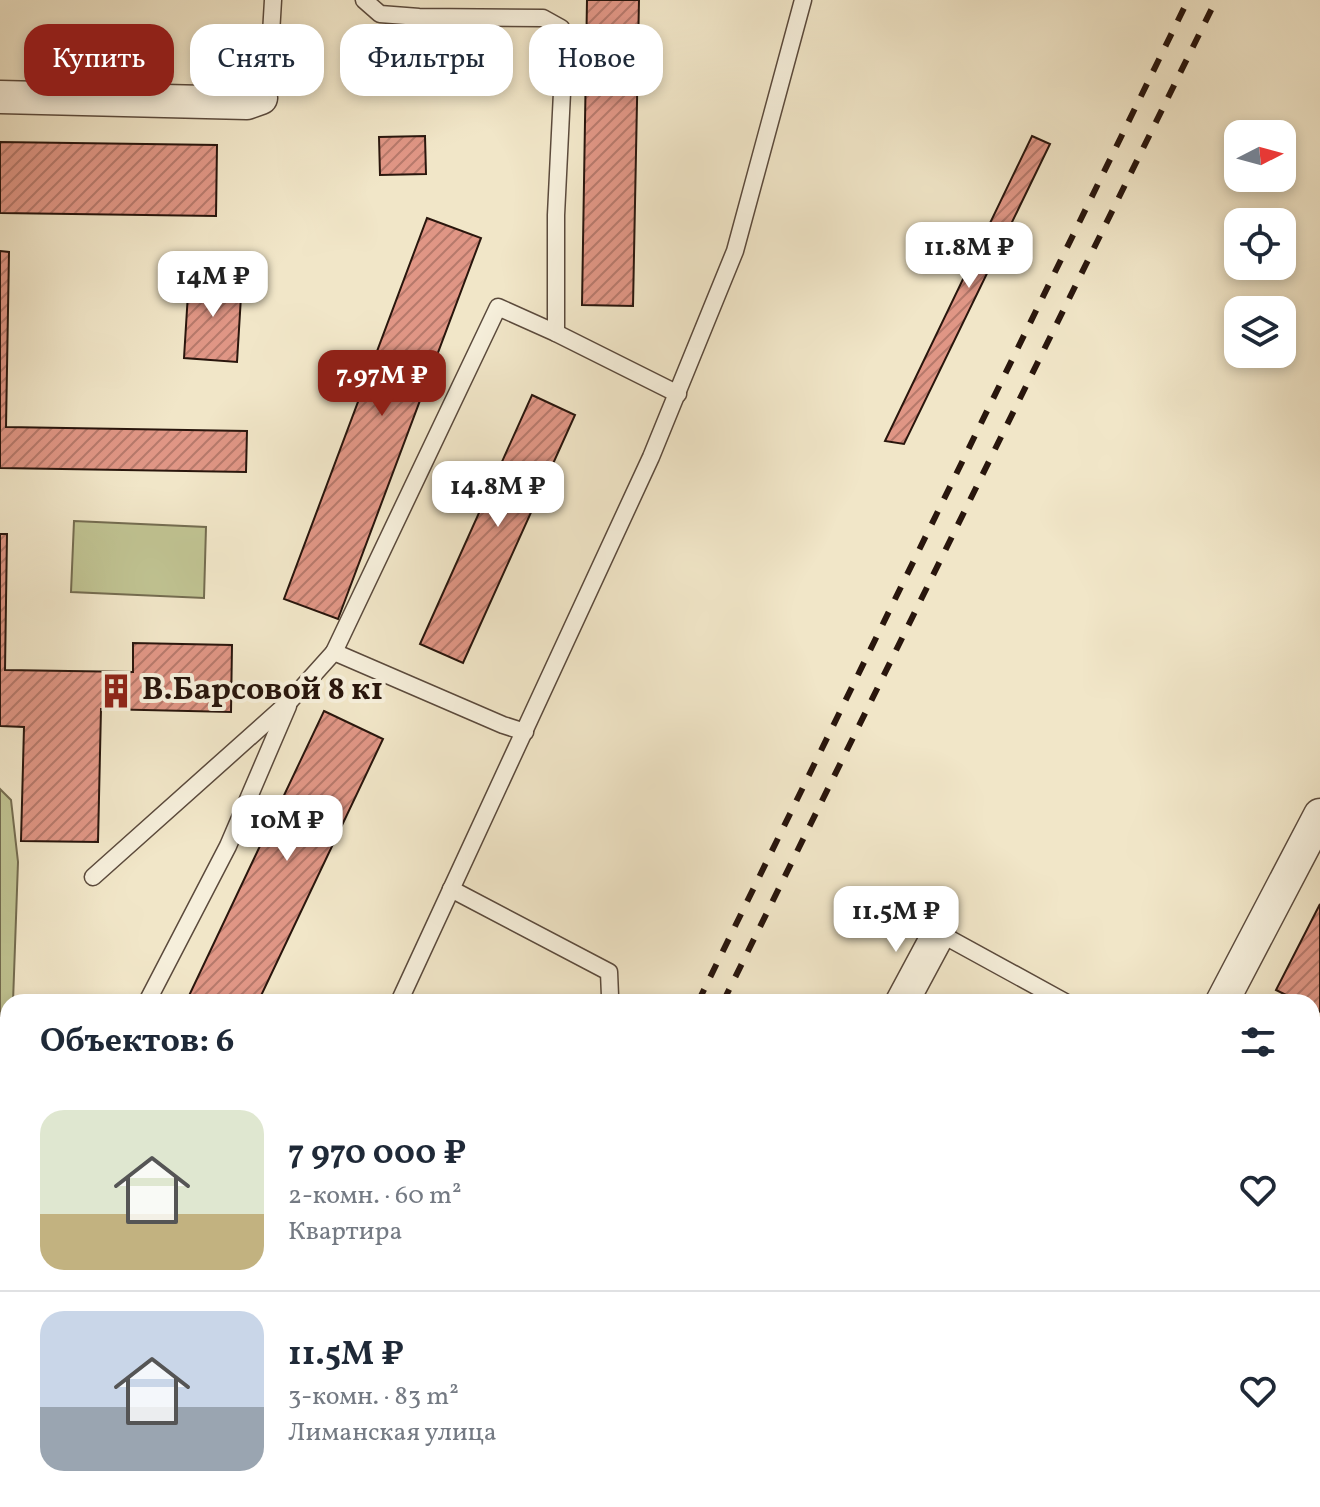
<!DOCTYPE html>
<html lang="ru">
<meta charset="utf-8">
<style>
body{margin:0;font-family:Vollkorn,serif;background:#f2f2f3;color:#1f2937;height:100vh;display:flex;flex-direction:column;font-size:30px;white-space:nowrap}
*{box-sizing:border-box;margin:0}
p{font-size:26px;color:#747a83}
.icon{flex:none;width:44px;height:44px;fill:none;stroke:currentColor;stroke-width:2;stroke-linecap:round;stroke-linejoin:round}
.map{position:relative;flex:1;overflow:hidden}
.details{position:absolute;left:0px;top:994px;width:1320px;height:514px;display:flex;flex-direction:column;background:#fff;border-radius:24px 24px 0 0;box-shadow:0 4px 12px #0003}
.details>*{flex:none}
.guide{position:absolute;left:24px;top:24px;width:800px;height:72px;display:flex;gap:16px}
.needle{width:52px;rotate:84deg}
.fabs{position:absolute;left:1224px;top:120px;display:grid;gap:16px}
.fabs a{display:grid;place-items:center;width:72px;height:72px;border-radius:16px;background:#fff;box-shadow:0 4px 12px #0003;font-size:40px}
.price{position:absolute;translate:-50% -68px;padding:0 18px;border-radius:16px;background:#fff;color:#222;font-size:26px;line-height:52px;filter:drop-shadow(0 2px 4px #0008)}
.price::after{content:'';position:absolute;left:50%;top:48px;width:24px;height:18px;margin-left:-12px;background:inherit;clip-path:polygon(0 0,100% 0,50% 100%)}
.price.on{background:#8f2418;color:#fff}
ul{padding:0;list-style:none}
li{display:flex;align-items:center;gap:24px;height:200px;padding:0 40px}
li+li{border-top:2px solid #e0e1e3}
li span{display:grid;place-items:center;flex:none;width:224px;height:160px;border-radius:24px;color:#555}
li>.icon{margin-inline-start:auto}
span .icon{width:96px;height:96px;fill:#fffc;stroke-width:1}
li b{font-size:34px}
h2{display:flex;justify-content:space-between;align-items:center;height:96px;padding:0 40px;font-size:34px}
.tag{padding:0 28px;border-radius:24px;background:#fff;box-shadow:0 4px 12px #0003;font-size:28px;line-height:72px}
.tag.on{background:#8f2418;color:#fff}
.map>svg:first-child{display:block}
</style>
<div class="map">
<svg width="1320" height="1507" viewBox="0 0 1320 1507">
<defs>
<pattern id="building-hatch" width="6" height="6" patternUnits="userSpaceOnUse" patternTransform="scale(2)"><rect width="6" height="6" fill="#e09685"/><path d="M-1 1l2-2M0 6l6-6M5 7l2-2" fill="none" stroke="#b6796b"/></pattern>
</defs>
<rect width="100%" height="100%" fill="#f1e6c8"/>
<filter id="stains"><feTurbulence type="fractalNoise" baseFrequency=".0025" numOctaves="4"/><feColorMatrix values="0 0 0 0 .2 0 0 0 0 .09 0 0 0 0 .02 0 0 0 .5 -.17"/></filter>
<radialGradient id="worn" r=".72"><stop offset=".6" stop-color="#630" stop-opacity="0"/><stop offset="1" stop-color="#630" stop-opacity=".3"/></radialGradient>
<g fill="#c0c392" stroke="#746c50" stroke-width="2">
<path d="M74,521L206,527L204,598L71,592Z"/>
<path d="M0,789L11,800L18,862L13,1002H8V1120L0,1135Z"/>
</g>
<g fill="url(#building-hatch)" stroke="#29160d" stroke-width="2">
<path d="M587,0H639L633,306L582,305Z"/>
<path d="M425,136L426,174L380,175L379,137Z"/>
<path d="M1032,136L1050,144L904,444L885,441Z"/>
<path d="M0,142L217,145L216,216L0,213Z"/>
<path d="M427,218L481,238L338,619L284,599Z"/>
<path d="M0,251L9,252L6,427L247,431L246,472L0,468Z"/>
<path d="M189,277L242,280L237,362L184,358Z"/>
<path d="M532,395L575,415L463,663L420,644Z"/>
<path d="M0,534H7L5,670L133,672V643L232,645L231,712L101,709L98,842L21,841L24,727L0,726Z"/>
<path d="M324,711L383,739L258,1002H186Z"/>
<path d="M1320,904V1012L1312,1008V1002H1300L1276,990Z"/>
<path d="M1320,1034V1075L1312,1070V1050Z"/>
<path d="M1320,1218V1405L1312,1374V1220Z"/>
<path d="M8,1377V1500H20L17,1507H0V1394Z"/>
<path d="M1018,1500H1078L1075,1507H1015Z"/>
</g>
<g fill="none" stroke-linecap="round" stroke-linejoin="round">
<g stroke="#5b4a3c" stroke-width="19">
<g id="lane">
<path d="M364,0L380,14L419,17L543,18L561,28L563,72L556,215V333"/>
<path d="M261,98L268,85L273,0"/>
<path d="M334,652L498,307L556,333L678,394"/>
<path d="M93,877L290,701L334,652L503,725L525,732"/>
<path d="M451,889L609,972L610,996"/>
<path d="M939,933L1065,1002"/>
<path d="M147,1002L228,846L288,706"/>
<path d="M399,1002L651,457L735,251L803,0"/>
<path d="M0,1296L8,1280"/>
<path d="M165,1507L169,1500"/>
<path d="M1112,1507L1116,1500"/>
<path d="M1267,1507L1272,1500"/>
</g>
</g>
<g stroke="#5b4a3c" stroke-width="35">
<g id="street">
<path d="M0,97L247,103L261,98"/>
<path d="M902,1002L939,933"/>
<path d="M1222,1002L1320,815"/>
<path d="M1312,1129L1320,1132"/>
<path d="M822,1500L827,1507"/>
<path d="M698,1507L702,1500"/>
<path d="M957,1507L961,1500"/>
</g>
</g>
<use href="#lane" stroke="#f6efdb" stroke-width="16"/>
<use href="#street" stroke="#f6efdb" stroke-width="32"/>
<g stroke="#29160d" stroke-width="6" stroke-dasharray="14 14" stroke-linecap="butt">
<path d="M698,1002L1188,0"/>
<path d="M723,1002L1216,0"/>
<path d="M451,1507L455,1500"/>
<path d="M478,1507L482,1500"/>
</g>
</g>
<defs>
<g id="building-bare" transform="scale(2.76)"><path d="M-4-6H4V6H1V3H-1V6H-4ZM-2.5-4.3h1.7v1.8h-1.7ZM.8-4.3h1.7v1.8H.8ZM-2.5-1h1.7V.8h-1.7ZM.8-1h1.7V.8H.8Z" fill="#8f2418" stroke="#f6efdb" stroke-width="2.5" paint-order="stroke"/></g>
</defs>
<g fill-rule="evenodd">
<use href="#building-bare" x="116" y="691"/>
</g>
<g text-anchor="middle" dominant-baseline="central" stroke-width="8" stroke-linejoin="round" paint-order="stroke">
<g font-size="32" font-weight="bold" fill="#29160d" stroke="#f6efdb" text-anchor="start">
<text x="142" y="691">В.Барсовой 8 к1</text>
</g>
</g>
<rect width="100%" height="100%" filter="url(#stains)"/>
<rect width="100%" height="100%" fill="url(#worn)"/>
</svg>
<div class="fabs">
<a><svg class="needle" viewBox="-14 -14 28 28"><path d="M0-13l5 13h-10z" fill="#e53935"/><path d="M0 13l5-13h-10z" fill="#747a83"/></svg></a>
<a><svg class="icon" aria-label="locate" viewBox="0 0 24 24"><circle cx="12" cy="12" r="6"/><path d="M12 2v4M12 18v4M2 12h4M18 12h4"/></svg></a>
<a><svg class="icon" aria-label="layers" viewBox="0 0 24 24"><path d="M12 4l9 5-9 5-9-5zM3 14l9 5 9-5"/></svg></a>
</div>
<b class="price" style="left:969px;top:290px">11.8M ₽</b>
<b class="price" style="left:213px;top:319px">14M ₽</b>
<b class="price on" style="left:382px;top:418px">7.97M ₽</b>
<b class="price" style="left:498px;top:529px">14.8M ₽</b>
<b class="price" style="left:287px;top:863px">10M ₽</b>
<b class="price" style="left:896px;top:954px">11.5M ₽</b>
<div class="guide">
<a class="tag on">Купить</a>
<a class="tag">Снять</a>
<a class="tag">Фильтры</a>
<a class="tag">Новое</a>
</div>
<section class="details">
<h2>Объектов: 6<svg class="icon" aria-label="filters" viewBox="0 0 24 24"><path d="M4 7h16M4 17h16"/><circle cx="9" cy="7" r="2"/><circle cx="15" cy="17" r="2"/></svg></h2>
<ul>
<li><span style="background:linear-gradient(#dfe7d0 65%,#c2b280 0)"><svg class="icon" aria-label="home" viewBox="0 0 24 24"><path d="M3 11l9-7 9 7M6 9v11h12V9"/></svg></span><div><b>7 970 000 ₽</b><p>2-комн. · 60 m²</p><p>Квартира</p></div><svg class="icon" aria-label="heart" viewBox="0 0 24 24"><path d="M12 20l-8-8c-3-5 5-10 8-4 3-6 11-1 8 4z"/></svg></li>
<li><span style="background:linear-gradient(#c9d6e8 60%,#9aa5b1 0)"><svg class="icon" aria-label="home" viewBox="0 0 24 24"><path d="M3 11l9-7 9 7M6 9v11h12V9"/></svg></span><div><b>11.5M ₽</b><p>3-комн. · 83 m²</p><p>Лиманская улица</p></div><svg class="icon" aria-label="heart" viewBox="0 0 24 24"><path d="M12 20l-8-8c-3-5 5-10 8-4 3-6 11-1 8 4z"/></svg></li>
</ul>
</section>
</div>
